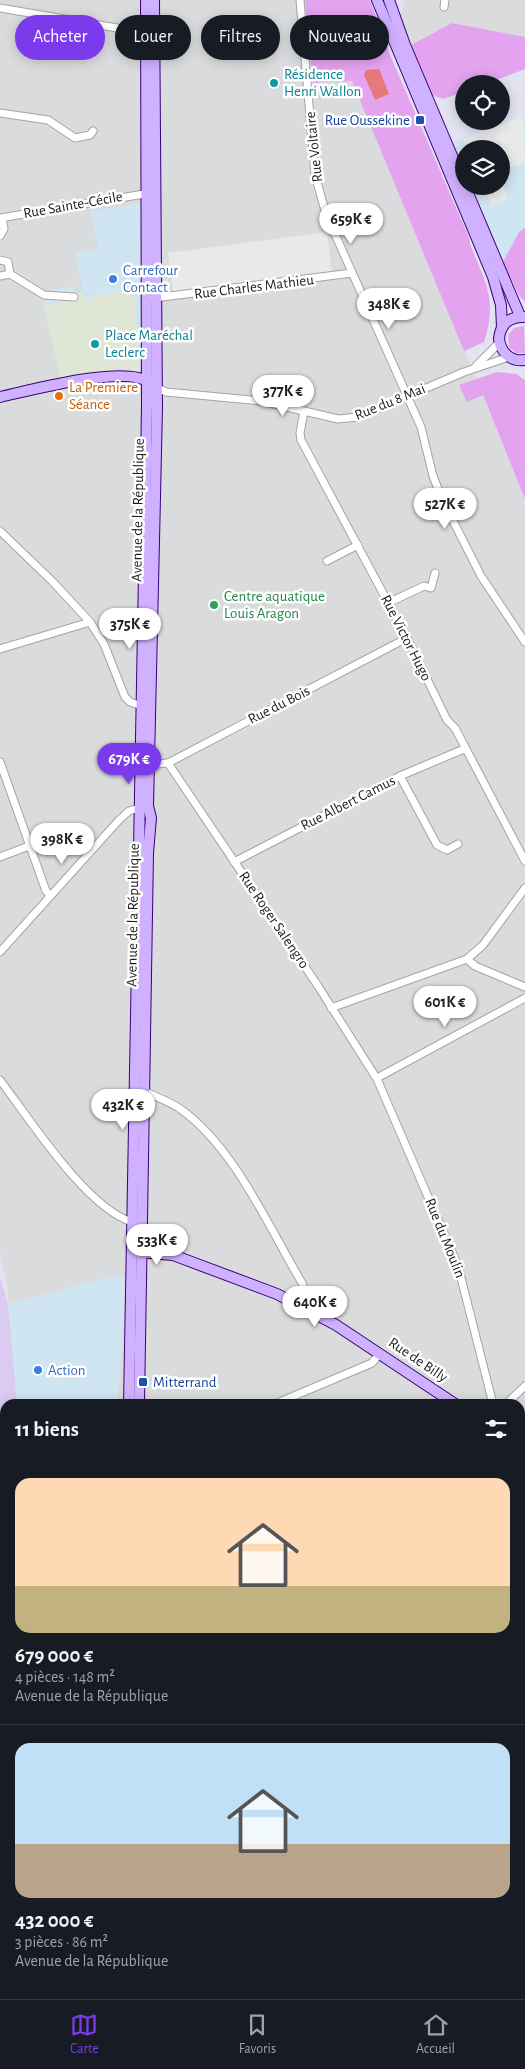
<!DOCTYPE html>
<html lang="fr">
<meta charset="utf-8">
<style>
body{margin:0;font-family:"Alegreya Sans",sans-serif;background:#242831;color:#f1f3f6;height:100vh;display:flex;flex-direction:column;font-size:19px;white-space:nowrap}
*{box-sizing:border-box;margin:0}
p{font-size:16px;color:#9ea1a6}
.icon{flex:none;width:28px;height:28px;fill:none;stroke:currentColor;stroke-width:2;stroke-linecap:round;stroke-linejoin:round}
.map{position:relative;flex:1;overflow:hidden}
.drawer{position:absolute;left:0px;top:1399px;width:525px;height:601px;display:flex;flex-direction:column;background:#171b24;border-radius:15px 15px 0 0;box-shadow:0 2px 12px #0003}
.drawer>*{flex:none}
.banner{position:absolute;left:15px;top:15px;width:495px;height:45px;display:flex;gap:10px}
.fabs{position:absolute;left:455px;top:75px;display:grid;gap:10px}
.fabs a{display:grid;place-items:center;width:55px;height:55px;border-radius:50%;background:#171b24;box-shadow:0 2px 12px #0003;font-size:25px}
.price{position:absolute;translate:-50% -42px;padding:0 11px;border-radius:18px;background:#fff;color:#222;font-size:16px;line-height:32px;filter:drop-shadow(0 1px 2px #0008)}
.price::after{content:'';position:absolute;left:50%;top:30px;width:15px;height:11px;margin-left:-8px;background:inherit;clip-path:polygon(0 0,100% 0,50% 100%)}
.price.active{background:#7c3aed;color:#fff}
ul{padding:0;list-style:none}
li{display:grid;align-content:center;gap:10px;height:265px;padding:0 15px}
li+li{border-top:1px solid #363941}
li span{display:grid;place-items:center;height:155px;border-radius:15px;color:#555}
li>.icon{margin-inline-start:auto}
span .icon{width:90px;height:90px;fill:#fffc;stroke-width:1}
li b{font-size:21px}
h2{display:flex;justify-content:space-between;align-items:center;height:60px;padding:0 15px;font-size:21px}
.pill{padding:0 18px;border-radius:22px;background:#171b24;box-shadow:0 2px 12px #0003;font-size:18px;line-height:45px}
.pill.active{background:#7c3aed;color:#fff}
.tab-bar{display:flex;justify-content:space-around;align-items:center;height:70px;border-top:1px solid #363941;background:#171b24;font-size:14px;color:#9ea1a6}
.tab-bar a{display:grid;justify-items:center;gap:2px}
.tab-bar .active{color:#7c3aed}
.map>svg:first-child{display:block}
</style>
<div class="map">
<svg width="525" height="1999" viewBox="0 0 525 1999">
<rect width="100%" height="100%" fill="#e2e2f0"/>
<g fill="#dadbdc" fill-rule="evenodd">
<path d="M0,0H305L313,83L352,81L476,379L460,386L483,395L525,499V1787L520,1779V1404H117L122,1341L124,1276L110,1277L8,1304V1290L0,1252ZM140,203V360L137,364L60,374L42,299L73,287L75,294L83,293L76,253L98,250Z"/>
<path d="M405,0H525V37L452,23L411,45L400,15Z"/>
<path d="M5,1644V1868L0,1869V1647Z"/>
<path d="M95,1995H482L483,1999H94Z"/>
</g>
<g fill="#cfe5f2">
<path d="M525,115V228L519,232L506,260L503,262L472,186H501V149H464V166L453,141Z"/>
<path d="M140,203V360L137,364L60,374L42,299L48,291L73,286L75,294L83,292L76,253L98,249L91,211Z"/>
<path d="M124,1276L122,1341L117,1404H17L8,1304L110,1277Z"/>
<path d="M5,1467V1644L0,1647V1469Z"/>
<path d="M5,1868V1995H95L94,1999H0V1869Z"/>
</g>
<g fill="#dbcbf1">
<path d="M0,1277L8,1304L17,1404H5V1467L0,1469Z"/>
<path d="M520,1779L525,1787V1891L520,1895Z"/>
<path d="M520,1934L525,1941V1999H483L482,1995H520Z"/>
</g>
<g fill="#e4a3ef">
<path d="M305,0H370L390,55L470,240V244C485,282 498,300 484,342L464,351L352,81L313,83Z"/>
<path d="M452,23L525,37V69L486,84H464V92L443,99L432,95L411,45Z"/>
<path d="M525,228V302L519,295L503,262L519,232Z"/>
<path d="M524,326L525,353H516L509,347L508,335L514,328Z"/>
<path d="M497,372L516,374L525,380V499L483,395L467,402L459,385Z"/>
</g>
<path fill="#e7787c" d="M379,69L389,94L375,100L364,75L366,70Z"/>
<g fill="#e9e9e9">
<path d="M523,116L525,162L501,171V149H467L463,139Z"/>
<path d="M501,183L508,198L491,206L483,186H501Z"/>
<path d="M327,232L332,273L173,292L168,253Z"/>
<path d="M171,1995H256V1999H187Z"/>
</g>
<path fill="#e0e6d6" d="M134,289L140,377L62,384L44,309L75,294L83,293L84,298Z"/>
<g fill="none" stroke-linecap="round" stroke-linejoin="round">
<g stroke="#a4a4a4" stroke-width="9">
<g id="street">
<path d="M300,0L315,175L326,214L421,427L433,476L442,499L481,576L525,642"/>
<path d="M444,7L445,0"/>
<path d="M0,8L146,33"/>
<path d="M0,113L48,120L75,138L90,135L93,131"/>
<path d="M0,218L150,193"/>
<path d="M0,236L4,229L2,218"/>
<path d="M0,260L8,262L10,274L0,276"/>
<path d="M10,274L44,295L74,297"/>
<path d="M154,298L352,273"/>
<path d="M476,366L499,343"/>
<path d="M155,387L166,392L261,401L338,419L358,417L464,372L509,357"/>
<path d="M304,411L300,433L301,440L407,638L447,720L455,728L525,861"/>
<path d="M0,531L52,581L90,622L104,644L125,697L130,702L145,707"/>
<path d="M327,561L358,545"/>
<path d="M388,603L424,586L431,588L435,573"/>
<path d="M0,649L90,622"/>
<path d="M0,762L46,891L50,895"/>
<path d="M168,763L318,986L377,1079L458,1266L493,1404"/>
<path d="M144,765L168,763L407,638"/>
<path d="M400,776L437,845L447,850L458,844"/>
<path d="M0,857L29,846"/>
<path d="M234,862L400,776L464,749"/>
<path d="M0,952L119,820L129,811L143,807"/>
<path d="M467,959L475,966L525,987"/>
<path d="M331,1008L467,959L483,945L525,888"/>
<path d="M377,1078L525,998"/>
<path d="M0,1080C29,1118 86,1208 132,1222"/>
<path d="M144,1091C156,1097 168,1101 179,1108C234,1146 268,1226 302,1283L307,1299L306,1309"/>
<path d="M275,1404L372,1363L380,1353"/>
<path d="M506,1404L525,1386"/>
<path d="M520,1455L525,1451"/>
<path d="M0,1694L5,1695"/>
<path d="M520,1707L525,1708"/>
<path d="M308,1995L310,1999"/>
</g>
</g>
<g stroke="#370079" stroke-width="12">
<g id="secondary">
<path d="M377,0L493,277L501,305L502,328"/>
<path d="M389,0L405,45L464,184"/>
<path d="M465,186L520,316"/>
<path d="M525,317C510,316 500,324 499,339C501,353 511,362 525,360"/>
<path d="M0,397C31,390 127,364 150,383"/>
<path d="M138,1228L172,1254"/>
<path d="M138,1252L173,1255L277,1294L336,1325L455,1404"/>
<path d="M129,1404L147,406L146,0"/>
<path d="M139,1404L148,853L151,818L148,806L157,408L154,0"/>
<path d="M520,1475L525,1481"/>
<path d="M147,1995L163,1999"/>
<path d="M106,1999V1995"/>
</g>
</g>
<use href="#street" stroke="#fff" stroke-width="7"/>
<use href="#secondary" stroke="#d0b1ff" stroke-width="10"/>
</g>
<g fill="#0f9aa8" stroke="#fff" stroke-width="2">
<circle cx="274" cy="83" r="5"/>
<circle cx="95" cy="344" r="5"/>
</g>
<g fill="#1a4fb4" stroke="#fff" stroke-width="2">
<rect x="415" y="115" width="10" height="10" rx="2.5"/>
<rect x="138" y="1377" width="10" height="10" rx="2.5"/>
</g>
<g fill="#3f7fe0" stroke="#fff" stroke-width="2">
<circle cx="113" cy="279" r="5"/>
<circle cx="38" cy="1370" r="5"/>
</g>
<circle fill="#e8710a" stroke="#fff" stroke-width="2" cx="59" cy="396" r="5"/>
<circle fill="#2e9e5b" stroke="#fff" stroke-width="2" cx="214" cy="605" r="5"/>
<g text-anchor="middle" dominant-baseline="central" stroke-width="5" stroke-linejoin="round" paint-order="stroke">
<g font-size="15" fill="#0d838f" stroke="#fff" text-anchor="start">
<text x="284" y="74">Résidence<tspan x="284" dy="17">Henri Wallon</tspan></text>
<text x="105" y="335">Place Maréchal<tspan x="105" dy="17">Leclerc</tspan></text>
</g>
<g font-size="15" fill="#164399" stroke="#fff" text-anchor="end">
<text x="410" y="120">Rue Oussekine</text>
<text x="153" y="1382" text-anchor="start">Mitterrand</text>
</g>
<g font-size="15" fill="#1d1d1d" stroke="#fff">
<text transform="translate(314 147) rotate(-96)">Rue Voltaire</text>
<text transform="translate(73 205) rotate(-10)">Rue Sainte-Cécile</text>
<text transform="translate(254 287) rotate(-7)">Rue Charles Mathieu</text>
<text transform="translate(390 402) rotate(-22)">Rue du 8 Mai</text>
<text transform="translate(138 510) rotate(-89)">Avenue de la République</text>
<text transform="translate(406 638) rotate(63)">Rue Victor Hugo</text>
<text transform="translate(279 705) rotate(-27)">Rue du Bois</text>
<text transform="translate(348 803) rotate(-27)">Rue Albert Camus</text>
<text transform="translate(133 915) rotate(-89)">Avenue de la République</text>
<text transform="translate(274 920) rotate(56)">Rue Roger Salengro</text>
<text transform="translate(445 1238) rotate(68)">Rue du Moulin</text>
<text transform="translate(418 1360) rotate(34)">Rue de Billy</text>
</g>
<g font-size="15" fill="#366cbe" stroke="#fff" text-anchor="start">
<text x="123" y="270">Carrefour<tspan x="123" dy="17">Contact</tspan></text>
<text x="48" y="1370">Action</text>
</g>
<g font-size="15" fill="#c56008" stroke="#fff" text-anchor="start">
<text x="69" y="387">La Premiere<tspan x="69" dy="17">Séance</tspan></text>
</g>
<g font-size="15" fill="#27864d" stroke="#fff" text-anchor="start">
<text x="224" y="596">Centre aquatique<tspan x="224" dy="17">Louis Aragon</tspan></text>
</g>
</g>
</svg>
<div class="fabs">
<a><svg class="icon" aria-label="locate" viewBox="0 0 24 24"><circle cx="12" cy="12" r="6"/><path d="M12 2v4M12 18v4M2 12h4M18 12h4"/></svg></a>
<a><svg class="icon" aria-label="layers" viewBox="0 0 24 24"><path d="M12 4l9 5-9 5-9-5zM3 14l9 5 9-5"/></svg></a>
</div>
<b class="price" style="left:351px;top:245px">659K €</b>
<b class="price" style="left:389px;top:330px">348K €</b>
<b class="price" style="left:283px;top:417px">377K €</b>
<b class="price" style="left:445px;top:530px">527K €</b>
<b class="price" style="left:130px;top:650px">375K €</b>
<b class="price active" style="left:129px;top:785px">679K €</b>
<b class="price" style="left:62px;top:865px">398K €</b>
<b class="price" style="left:445px;top:1028px">601K €</b>
<b class="price" style="left:123px;top:1131px">432K €</b>
<b class="price" style="left:157px;top:1266px">533K €</b>
<b class="price" style="left:315px;top:1328px">640K €</b>
<div class="banner">
<a class="pill active">Acheter</a>
<a class="pill">Louer</a>
<a class="pill">Filtres</a>
<a class="pill">Nouveau</a>
</div>
<section class="drawer">
<h2>11 biens<svg class="icon" aria-label="filters" viewBox="0 0 24 24"><path d="M4 7h16M4 17h16"/><circle cx="9" cy="7" r="2"/><circle cx="15" cy="17" r="2"/></svg></h2>
<ul>
<li><span style="background:linear-gradient(#ffd9b3 70%,#c2b280 0)"><svg class="icon" aria-label="home" viewBox="0 0 24 24"><path d="M3 11l9-7 9 7M6 9v11h12V9"/></svg></span><div><b>679 000 €</b><p>4 pièces · 148 m²</p><p>Avenue de la République</p></div></li>
<li><span style="background:linear-gradient(#bfe0f5 65%,#b9a48a 0)"><svg class="icon" aria-label="home" viewBox="0 0 24 24"><path d="M3 11l9-7 9 7M6 9v11h12V9"/></svg></span><div><b>432 000 €</b><p>3 pièces · 86 m²</p><p>Avenue de la République</p></div></li>
</ul>
</section>
</div>
<nav class="tab-bar">
<a class="active"><svg class="icon" aria-label="map" viewBox="0 0 24 24"><path d="M3 6l6-2 6 2 6-2v14l-6 2-6-2-6 2zM9 4v14M15 6v14"/></svg>Carte</a>
<a><svg class="icon" aria-label="saved" viewBox="0 0 24 24"><path d="M7 4h10v16l-5-4-5 4z"/></svg>Favoris</a>
<a><svg class="icon" aria-label="home" viewBox="0 0 24 24"><path d="M3 11l9-7 9 7M6 9v11h12V9"/></svg>Accueil</a>
</nav>
